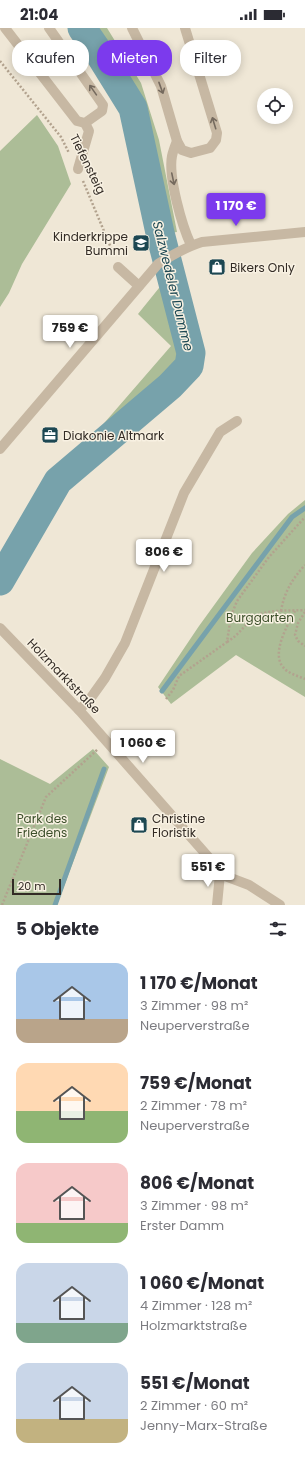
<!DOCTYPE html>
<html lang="de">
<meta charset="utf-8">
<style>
body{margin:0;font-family:Poppins,sans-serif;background:#f2f2f3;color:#2b2b33;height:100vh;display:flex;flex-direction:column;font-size:15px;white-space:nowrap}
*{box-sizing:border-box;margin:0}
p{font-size:13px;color:#7c7c81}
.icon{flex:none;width:22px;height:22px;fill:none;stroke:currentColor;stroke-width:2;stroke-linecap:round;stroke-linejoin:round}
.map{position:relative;height:877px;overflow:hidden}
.sheet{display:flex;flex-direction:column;background:#fff;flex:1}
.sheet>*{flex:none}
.top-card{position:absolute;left:12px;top:12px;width:281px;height:36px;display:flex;gap:8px}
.fabs{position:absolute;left:257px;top:60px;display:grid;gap:8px}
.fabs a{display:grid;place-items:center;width:36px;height:36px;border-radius:50%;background:#fff;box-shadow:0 2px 10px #0003;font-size:20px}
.scale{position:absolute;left:12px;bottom:10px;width:49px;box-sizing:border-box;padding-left:4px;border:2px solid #322b25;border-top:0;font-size:11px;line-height:14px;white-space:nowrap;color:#322b25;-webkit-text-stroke:3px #f8f1e2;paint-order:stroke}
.price{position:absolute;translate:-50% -34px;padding:0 9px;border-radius:4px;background:#fff;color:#222;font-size:13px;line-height:26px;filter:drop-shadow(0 1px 2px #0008)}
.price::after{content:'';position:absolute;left:50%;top:24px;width:12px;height:9px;margin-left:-6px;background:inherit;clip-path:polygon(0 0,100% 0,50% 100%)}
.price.selected{background:#7c3aed;color:#fff}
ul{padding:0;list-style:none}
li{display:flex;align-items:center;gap:12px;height:100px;padding:0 16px}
li span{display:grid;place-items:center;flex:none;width:112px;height:80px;border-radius:12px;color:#555}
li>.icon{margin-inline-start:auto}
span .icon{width:48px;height:48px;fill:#fffc;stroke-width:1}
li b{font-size:17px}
h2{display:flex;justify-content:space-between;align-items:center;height:48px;padding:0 16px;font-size:17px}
.pill{padding:0 14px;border-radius:16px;background:#fff;box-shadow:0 2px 10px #0003;font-size:14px;line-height:36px}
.pill.selected{background:#7c3aed;color:#fff}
.status{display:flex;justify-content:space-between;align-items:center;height:28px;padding:0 20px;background:#fff;direction:ltr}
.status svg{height:11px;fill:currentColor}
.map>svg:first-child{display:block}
</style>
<div class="status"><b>21:04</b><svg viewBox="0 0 49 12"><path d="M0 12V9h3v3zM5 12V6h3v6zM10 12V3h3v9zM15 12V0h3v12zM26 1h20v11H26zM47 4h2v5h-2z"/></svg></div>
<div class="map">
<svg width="305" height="877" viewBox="0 0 305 877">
<rect width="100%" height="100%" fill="#efe7d6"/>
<g fill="#acbd97">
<path d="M84,0H107L141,55L159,112L177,204L155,207L136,129L127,79Z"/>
<path d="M37,87L58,118L71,156L22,236L9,265L0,279V123Z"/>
<path d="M175,245L200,321L194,344L152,382L106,418L99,426L86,416L171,318L138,286L159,260Z"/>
<path d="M305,472V669L236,627L171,676L158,659L199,598L252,525L288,486Z"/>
<path d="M93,721L109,739L57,877H0V731L50,756Z"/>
</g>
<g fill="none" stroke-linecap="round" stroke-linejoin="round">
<g stroke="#77a2ab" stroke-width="5">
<path d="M162,663L292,489L305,480"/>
<path d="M55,877L104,741"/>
</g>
<path stroke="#77a2ab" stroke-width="29" d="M0,553L58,453L170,358L189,338L191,325L160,205L133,80L97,22L82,0"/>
<g stroke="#b2a28e" stroke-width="2.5" stroke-dasharray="2 2" stroke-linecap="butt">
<path d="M0,33L61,109L69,125"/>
<path d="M83,153L114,227"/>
<path d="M281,583C284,565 292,551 305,537"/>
<path d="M295,583C288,596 271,625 283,639C287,645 298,648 305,651"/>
<path d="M305,584L298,595L295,607L298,613L305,618"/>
<path d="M227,614C239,607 244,597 255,589C265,581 292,583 305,582"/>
<path d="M166,671L173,662L179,648L227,614L231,588L237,573L269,529L305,489"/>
<path d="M2,877L46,769L98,721"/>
</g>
<g stroke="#c7b8a3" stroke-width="10">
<path d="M5,0L77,93L85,95L102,83L103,77L49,0"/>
<path d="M132,0L161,58L177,113L182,122L191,125L210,120L216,112L217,105L185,0"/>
<path d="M177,113C175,118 173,123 172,128C168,149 182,198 191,217"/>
<path d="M78,141L89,103L85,95"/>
<path d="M118,239L139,258"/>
<path d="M0,421L158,236C172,227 186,219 202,214L305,204"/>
<path d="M0,600L79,682L218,840L220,846L217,877"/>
<path d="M79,682L90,671L105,650L125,615L184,465L220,404L237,393"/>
<path d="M220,846L249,857L280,877"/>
</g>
</g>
<defs><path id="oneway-shaft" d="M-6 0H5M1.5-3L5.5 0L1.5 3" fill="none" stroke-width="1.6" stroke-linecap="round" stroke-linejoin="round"/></defs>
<g stroke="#756a5e">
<use href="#oneway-shaft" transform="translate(161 60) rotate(70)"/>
<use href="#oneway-shaft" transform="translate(93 62) rotate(-125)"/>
<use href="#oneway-shaft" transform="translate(214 95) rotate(-107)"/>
<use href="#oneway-shaft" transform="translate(173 151) rotate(78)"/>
</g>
<defs>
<g id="school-square" transform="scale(0.9)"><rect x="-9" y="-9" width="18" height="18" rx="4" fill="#1c4752" stroke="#f8f1e2"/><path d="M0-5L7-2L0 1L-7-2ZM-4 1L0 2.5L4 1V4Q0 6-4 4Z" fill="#fff"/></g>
<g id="shop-square" transform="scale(0.9)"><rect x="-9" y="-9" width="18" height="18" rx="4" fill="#1c4752" stroke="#f8f1e2"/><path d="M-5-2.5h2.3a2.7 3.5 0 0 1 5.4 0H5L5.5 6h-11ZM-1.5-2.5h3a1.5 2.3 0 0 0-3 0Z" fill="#fff"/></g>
<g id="office-square" transform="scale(0.9)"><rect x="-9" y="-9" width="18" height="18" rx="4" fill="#1c4752" stroke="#f8f1e2"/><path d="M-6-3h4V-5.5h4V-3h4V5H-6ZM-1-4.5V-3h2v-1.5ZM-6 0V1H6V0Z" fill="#fff"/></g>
</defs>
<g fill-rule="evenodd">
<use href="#school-square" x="141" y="215"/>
<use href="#shop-square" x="217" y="239"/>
<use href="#office-square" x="50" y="407"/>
<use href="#shop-square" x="139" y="797"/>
</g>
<g text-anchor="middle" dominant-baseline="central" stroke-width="3" stroke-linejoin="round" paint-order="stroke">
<g font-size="12" fill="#322b25" stroke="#f8f1e2">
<text transform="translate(88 136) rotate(64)">Tiefensteig</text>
<text transform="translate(64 648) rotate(46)">Holzmarktstraße</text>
</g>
<g font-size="12" fill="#322b25" stroke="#f8f1e2" text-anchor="start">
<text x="128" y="208" text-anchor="end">Kinderkrippe<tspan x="128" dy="14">Bummi</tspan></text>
<text x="230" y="239">Bikers Only</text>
<text x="63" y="407">Diakonie Altmark</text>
<text x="152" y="790">Christine<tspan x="152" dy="14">Floristik</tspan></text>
</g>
<g font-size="12" fill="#3c4f2a" stroke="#f8f1e2">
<text x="260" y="589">Burggarten</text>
<text x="42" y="790">Park des<tspan x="42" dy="14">Friedens</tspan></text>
</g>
<g font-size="13" font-style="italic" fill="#1c4752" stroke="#f8f1e2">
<text transform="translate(173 258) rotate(76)">Salzwedeler Dumme</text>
</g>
</g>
</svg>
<div class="fabs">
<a><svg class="icon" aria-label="locate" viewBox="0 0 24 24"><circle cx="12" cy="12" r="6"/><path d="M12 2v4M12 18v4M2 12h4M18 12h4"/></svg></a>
</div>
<div class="scale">20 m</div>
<b class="price selected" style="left:236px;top:199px">1 170 €</b>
<b class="price" style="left:70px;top:321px">759 €</b>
<b class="price" style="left:164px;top:545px">806 €</b>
<b class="price" style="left:143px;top:736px">1 060 €</b>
<b class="price" style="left:208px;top:860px">551 €</b>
<div class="top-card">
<a class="pill">Kaufen</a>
<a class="pill selected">Mieten</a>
<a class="pill">Filter</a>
</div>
</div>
<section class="sheet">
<h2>5 Objekte<svg class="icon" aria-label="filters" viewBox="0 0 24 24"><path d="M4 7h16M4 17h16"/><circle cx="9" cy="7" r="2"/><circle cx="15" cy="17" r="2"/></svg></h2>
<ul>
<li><span style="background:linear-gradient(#a9c7e8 70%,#b9a48a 0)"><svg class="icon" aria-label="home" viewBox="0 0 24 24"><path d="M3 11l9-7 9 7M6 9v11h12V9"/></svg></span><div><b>1 170 €/Monat</b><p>3 Zimmer · 98 m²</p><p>Neuperverstraße</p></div></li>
<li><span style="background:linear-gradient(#ffd9b3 60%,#8fb573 0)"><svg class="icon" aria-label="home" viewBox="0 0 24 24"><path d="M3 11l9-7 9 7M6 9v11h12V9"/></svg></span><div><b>759 €/Monat</b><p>2 Zimmer · 78 m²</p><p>Neuperverstraße</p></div></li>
<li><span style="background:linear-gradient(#f6c9c9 75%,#8fb573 0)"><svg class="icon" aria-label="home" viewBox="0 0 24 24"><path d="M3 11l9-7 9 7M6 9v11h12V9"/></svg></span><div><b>806 €/Monat</b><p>3 Zimmer · 98 m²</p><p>Erster Damm</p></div></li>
<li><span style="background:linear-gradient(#c9d6e8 75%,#7fa58c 0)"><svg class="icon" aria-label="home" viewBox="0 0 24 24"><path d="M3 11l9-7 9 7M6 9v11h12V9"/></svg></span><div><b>1 060 €/Monat</b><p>4 Zimmer · 128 m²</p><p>Holzmarktstraße</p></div></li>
<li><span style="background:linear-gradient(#c9d6e8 70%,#c2b280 0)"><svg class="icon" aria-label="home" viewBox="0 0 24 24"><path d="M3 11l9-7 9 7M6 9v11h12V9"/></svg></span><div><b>551 €/Monat</b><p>2 Zimmer · 60 m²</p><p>Jenny-Marx-Straße</p></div></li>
</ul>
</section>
